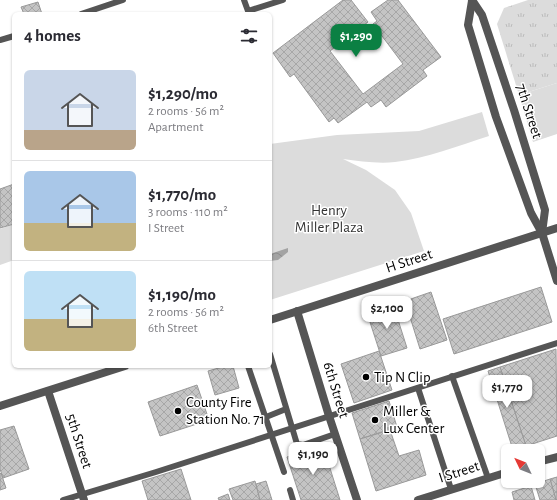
<!DOCTYPE html>
<meta charset="utf-8">
<style>
body{margin:0;font-family:"Alegreya Sans",sans-serif;background:#f7f7f7;color:#2b2b33;height:100vh;display:flex;flex-direction:column;font-size:15px;white-space:nowrap}
*{box-sizing:border-box;margin:0}
p{font-size:13px;color:#7c7c81}
.icon{flex:none;width:22px;height:22px;fill:none;stroke:currentColor;stroke-width:2;stroke-linecap:round;stroke-linejoin:round}
.map{position:relative;flex:1;overflow:hidden}
.side{position:absolute;left:12px;top:12px;width:260px;height:356px;display:flex;flex-direction:column;background:#fff;border-radius:6px;box-shadow:0 1px 3px #0004}
.side>*{flex:none}
.needle{width:26px;rotate:313deg}
.buttons{position:absolute;left:501px;top:444px;display:grid;gap:8px}
.buttons a{display:grid;place-items:center;width:44px;height:44px;border-radius:6px;background:#fff;box-shadow:0 1px 3px #0004;font-size:20px}
.price{position:absolute;translate:-50% -34px;padding:0 9px;border-radius:8px;background:#fff;color:#222;font-size:13px;line-height:26px;filter:drop-shadow(0 1px 2px #0008)}
.price::after{content:'';position:absolute;left:50%;top:24px;width:12px;height:9px;margin-left:-6px;background:inherit;clip-path:polygon(0 0,100% 0,50% 100%)}
.price.current{background:#0b8043;color:#fff}
ul{padding:0;list-style:none}
li{display:flex;align-items:center;gap:12px;height:100px;padding:0 12px}
li+li{border-top:1px solid #e1e1e2}
li span{display:grid;place-items:center;flex:none;width:112px;height:80px;border-radius:6px;color:#555}
li>.icon{margin-inline-start:auto}
span .icon{width:48px;height:48px;fill:#fffc;stroke-width:1}
li b{font-size:17px}
h2{display:flex;justify-content:space-between;align-items:center;height:48px;padding:0 12px;font-size:17px}
.map>svg:first-child{display:block}
</style>
<div class="map">
<svg width="557" height="500" viewBox="0 0 557 500">
<defs>
<pattern id="grass-tufts" width="24" height="20" patternUnits="userSpaceOnUse"><rect width="24" height="20" fill="#dcdcdc"/><path d="M3 7l-1-3M5 7V3M7 7l1-3M15 17l-1-3M17 17v-4M19 17l1-3" fill="none" stroke="#bbb"/></pattern>
<pattern id="water-waves" width="16" height="10" patternUnits="userSpaceOnUse"><rect width="16" height="10" fill="#a3a3a3"/><path d="M0 5q4-4 8 0t8 0" fill="none" stroke="#8b8b8b"/></pattern>
<pattern id="building-cross-hatch" width="8" height="8" patternUnits="userSpaceOnUse"><rect width="8" height="8" fill="#c4c4c4"/><path d="M0 0l8 8M0 8l8-8" fill="none" stroke="#a7a7a7"/></pattern>
</defs>
<rect width="100%" height="100%" fill="#fff"/>
<path fill="url(#grass-tufts)" d="M528,0H557V83L519,95L497,24L504,8Z"/>
<g fill="#dcdcdc">
<path d="M557,83V134L533,142L519,95Z"/>
<path d="M482,112L489,136C458,146 427,158 395,162C378,164 359,161 343,159L366,170L395,190L411,213L424,251L270,300V144L337,135L419,131Z"/>
<path d="M14,224V260L0,265V229Z"/>
</g>
<path fill="url(#water-waves)" d="M288,248V252L278,260L270,261V254Z"/>
<g fill="url(#building-cross-hatch)" stroke="#999">
<path d="M343,0H351L368,22L330,51L363,94L403,64L373,24L377,21L371,12L388,0H398L441,57L423,70L427,76L386,107L381,100L371,107L367,102L338,123L334,118L329,122L294,74L290,77L273,53Z"/>
<path d="M38,2L42,14H24L21,7Z"/>
<path d="M14,184V224L0,228V189Z"/>
<path d="M541,287L552,322L454,354L443,319Z"/>
<path d="M431,292L447,340L420,349L405,301Z"/>
<path d="M393,304L407,348L381,356L367,313Z"/>
<path d="M556,349L557,436L526,446L500,367Z"/>
<path d="M379,351L392,390L354,403L341,364Z"/>
<path d="M226,366H233L239,388L215,395L208,371Z"/>
<path d="M500,367L526,446L513,450L488,371Z"/>
<path d="M197,385L209,420L160,436L148,402Z"/>
<path d="M389,401L397,427L360,439L352,413Z"/>
<path d="M14,426L29,469L3,478L0,469V430Z"/>
<path d="M390,430L399,456L419,450L426,475L376,491L360,439Z"/>
<path d="M323,446L340,500H301L287,457Z"/>
<path d="M181,469L191,500H148L142,481Z"/>
<path d="M1,473L6,488L0,490V474Z"/>
<path d="M557,477V500H556L550,479Z"/>
<path d="M550,479L556,500H540L535,484Z"/>
<path d="M255,481L260,500H233L229,489Z"/>
<path d="M266,481L272,500H260L256,484Z"/>
<path d="M531,486L535,500H514L512,492Z"/>
<path d="M228,494L230,500H219L218,498Z"/>
</g>
<g fill="none" stroke-linecap="round" stroke-linejoin="round">
<g stroke="#555" stroke-width="6">
<path d="M244,0L248,11L283,0"/>
<path d="M81,14L123,0"/>
<path d="M0,40L14,36"/>
<path d="M270,354L297,444L303,445L335,434"/>
<path d="M248,366L284,472"/>
<path d="M452,376L488,478"/>
<path d="M418,388L451,489"/>
<path d="M266,417L286,409"/>
<path d="M290,490L293,500"/>
<path d="M63,500L156,472L557,343"/>
</g>
<g stroke="#555" stroke-width="8">
<path d="M297,311L329,416L357,500"/>
<path d="M48,391L84,500"/>
<path d="M538,462L557,457"/>
<path d="M418,500L508,472"/>
</g>
<g stroke="#555" stroke-width="8">
<path d="M472,0L482,15L514,110L545,210L542,233"/>
<path d="M472,1L468,25L496,117L531,213L542,233L557,281"/>
<path d="M270,320L557,228"/>
<path d="M0,406L125,366"/>
</g>
</g>
<g fill="#000" stroke="#fff" stroke-width="1.5">
<circle cx="366" cy="377" r="4"/>
<circle cx="178" cy="411" r="4"/>
<circle cx="375" cy="420" r="4"/>
</g>
<g text-anchor="middle" dominant-baseline="central" stroke-width="3" stroke-linejoin="round" paint-order="stroke">
<g font-size="15" fill="#000" stroke="#fff">
<text transform="translate(529 111) rotate(72)">7th Street</text>
<text transform="translate(409 261) rotate(-18)">H Street</text>
<text transform="translate(336 390) rotate(73)">6th Street</text>
<text transform="translate(79 441) rotate(72)">5th Street</text>
<text transform="translate(459 472) rotate(-18)">I Street</text>
</g>
<g font-size="15" fill="#333" stroke="#fff">
<text x="329" y="210">Henry<tspan x="329" dy="17">Miller Plaza</tspan></text>
</g>
<g font-size="15" fill="#000" stroke="#fff" text-anchor="start">
<text x="374" y="377">Tip N Clip</text>
<text x="186" y="402">County Fire<tspan x="186" dy="17">Station No. 71</tspan></text>
<text x="383" y="411">Miller &amp;<tspan x="383" dy="17">Lux Center</tspan></text>
</g>
</g>
</svg>
<div class="buttons">
<a><svg class="needle" viewBox="-14 -14 28 28"><path d="M0-13l5 13h-10z" fill="#e53935"/><path d="M0 13l5-13h-10z" fill="#7c7c81"/></svg></a>
</div>
<b class="price current" style="left:356px;top:58px">$1,290</b>
<b class="price" style="left:387px;top:330px">$2,100</b>
<b class="price" style="left:507px;top:409px">$1,770</b>
<b class="price" style="left:313px;top:476px">$1,190</b>
<section class="side">
<h2>4 homes<svg class="icon" aria-label="filters" viewBox="0 0 24 24"><path d="M4 7h16M4 17h16"/><circle cx="9" cy="7" r="2"/><circle cx="15" cy="17" r="2"/></svg></h2>
<ul>
<li><span style="background:linear-gradient(#c9d6e8 75%,#b9a48a 0)"><svg class="icon" aria-label="home" viewBox="0 0 24 24"><path d="M3 11l9-7 9 7M6 9v11h12V9"/></svg></span><div><b>$1,290/mo</b><p>2 rooms · 56 m²</p><p>Apartment</p></div></li>
<li><span style="background:linear-gradient(#a9c7e8 65%,#c2b280 0)"><svg class="icon" aria-label="home" viewBox="0 0 24 24"><path d="M3 11l9-7 9 7M6 9v11h12V9"/></svg></span><div><b>$1,770/mo</b><p>3 rooms · 110 m²</p><p>I Street</p></div></li>
<li><span style="background:linear-gradient(#bfe0f5 60%,#c2b280 0)"><svg class="icon" aria-label="home" viewBox="0 0 24 24"><path d="M3 11l9-7 9 7M6 9v11h12V9"/></svg></span><div><b>$1,190/mo</b><p>2 rooms · 56 m²</p><p>6th Street</p></div></li>
</ul>
</section>
</div>
